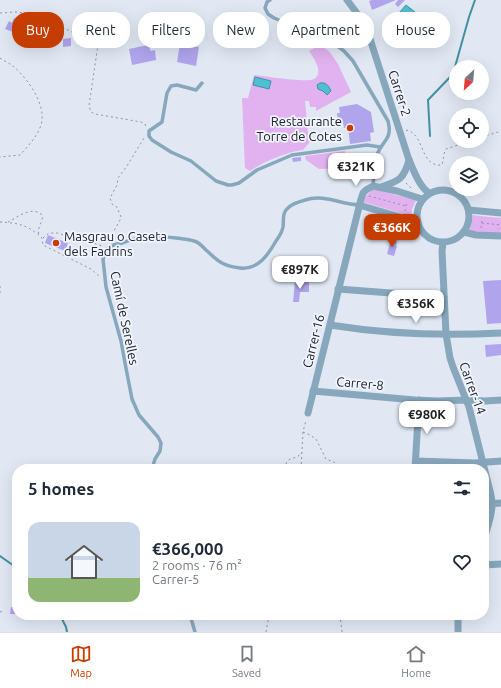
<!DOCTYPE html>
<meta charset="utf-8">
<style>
body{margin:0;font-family:Ubuntu,sans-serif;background:#f6f6f7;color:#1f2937;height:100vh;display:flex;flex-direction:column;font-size:15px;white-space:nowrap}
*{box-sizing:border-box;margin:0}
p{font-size:13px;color:#747a83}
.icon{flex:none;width:22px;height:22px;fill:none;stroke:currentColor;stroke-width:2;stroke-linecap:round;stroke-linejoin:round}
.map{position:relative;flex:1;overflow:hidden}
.sheet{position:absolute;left:12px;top:464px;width:477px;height:156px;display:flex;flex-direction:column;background:#fff;border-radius:16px;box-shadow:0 4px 16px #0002}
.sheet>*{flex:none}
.guide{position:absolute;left:12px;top:12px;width:477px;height:36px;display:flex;gap:8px}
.needle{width:26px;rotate:206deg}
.buttons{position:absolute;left:449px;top:60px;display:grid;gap:8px}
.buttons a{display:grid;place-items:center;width:40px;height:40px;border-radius:50%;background:#fff;box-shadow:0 4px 16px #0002;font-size:20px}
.price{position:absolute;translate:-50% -34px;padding:0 9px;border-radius:8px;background:#fff;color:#222;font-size:13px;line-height:26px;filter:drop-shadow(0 1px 2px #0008)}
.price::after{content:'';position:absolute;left:50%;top:24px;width:12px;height:9px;margin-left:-6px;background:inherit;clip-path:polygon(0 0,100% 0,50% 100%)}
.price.current{background:#c53e00;color:#fff}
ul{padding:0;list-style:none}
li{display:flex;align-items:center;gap:12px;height:100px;padding:0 16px}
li+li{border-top:1px solid #e0e1e3}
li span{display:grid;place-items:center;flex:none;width:112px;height:80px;border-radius:12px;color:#555}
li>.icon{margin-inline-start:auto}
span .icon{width:48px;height:48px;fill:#fffc;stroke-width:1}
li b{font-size:17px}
h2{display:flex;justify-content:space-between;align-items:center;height:48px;padding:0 16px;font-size:17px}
.pill{padding:0 14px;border-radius:16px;background:#fff;box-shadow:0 4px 16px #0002;font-size:14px;line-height:36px}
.pill.current{background:#c53e00;color:#fff}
.tabs{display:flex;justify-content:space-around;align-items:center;height:56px;border-top:1px solid #e0e1e3;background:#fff;font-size:11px;color:#747a83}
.tabs a{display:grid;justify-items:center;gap:2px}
.tabs .current{color:#c53e00}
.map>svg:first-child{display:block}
</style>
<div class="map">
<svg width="501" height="632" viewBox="0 0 501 632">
<rect width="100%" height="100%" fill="#e1e8f4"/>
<g fill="#e1b2ef">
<path d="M320,45L329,51L338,64L351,92L316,111V107H310L309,101H305L309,143L303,150C289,151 261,163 250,171L245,168L242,98H248L254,75C265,76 306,83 314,79C316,78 317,76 318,74C320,67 313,57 309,51Z"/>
<path d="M345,151V168L319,169L306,160L305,156Z"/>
<path d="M373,189L416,200L412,209L411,216L363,202L364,198Z"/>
<path d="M473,215L480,216L501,218V234L469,231L471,226Z"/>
</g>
<g fill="#4fc0d3" stroke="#4191a0">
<path d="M406,5L420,16L406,24L392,21Z"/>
<path d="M255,77L271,81L269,89L253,85Z"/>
<path d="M320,83C326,82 329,86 331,91L327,95L323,91L318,89L317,85Z"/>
</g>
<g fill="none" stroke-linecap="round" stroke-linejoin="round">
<g stroke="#4191a0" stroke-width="2">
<path d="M430,136L428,100L453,74L469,17L475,0"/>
<path d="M0,556L17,568"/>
<path d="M60,615L66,627L67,632"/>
</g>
</g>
<g fill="#b0a4ed">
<path d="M372,0H396L372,10L369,1Z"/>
<path d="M398,0H405L398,7L395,4Z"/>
<path d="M14,18L20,21L13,32L5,29L9,21L12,23Z"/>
<path d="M71,38V46L63,47V39Z"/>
<path d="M180,44L199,47L196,66L177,62Z"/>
<path d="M148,45L151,51L155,50L156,60L132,65L129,49Z"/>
<path d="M357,104L371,112L374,132L370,133L371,141L350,144L348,127L344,128L343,122L338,123L337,113H340L339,107Z"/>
<path d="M301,157V161L293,162L292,158Z"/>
<path d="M375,222L392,227L389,240L372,235Z"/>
<path d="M48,235L68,243L65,251L45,243Z"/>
<path d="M391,240L397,241L396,246H397L394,256L387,254Z"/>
<path d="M501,280V323L487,324L483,281Z"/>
<path d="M295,281L309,282V292H300L299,302H293Z"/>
<path d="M501,344V355L486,357L485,345Z"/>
<path d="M11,607H17V614H10Z"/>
</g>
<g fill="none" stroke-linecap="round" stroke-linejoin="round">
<g stroke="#8f949d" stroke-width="1" stroke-dasharray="2 3" stroke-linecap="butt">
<path d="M0,13C5,13 11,12 16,12C36,14 56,24 74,33L98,27L100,31L89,106L91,112L95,114L141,122L145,124L146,127"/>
<path d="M0,58C4,61 9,63 13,66C28,79 47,105 41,125C37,137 28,146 20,155L0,157"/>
<path d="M406,130C425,133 419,167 442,165C444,159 443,154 446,149L470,141"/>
<path d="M482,137L501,131"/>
<path d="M406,183L411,188"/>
<path d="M369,196L406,206"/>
<path d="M405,211L407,201"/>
<path d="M0,222C19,223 28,225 42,238L43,245L91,269L100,277"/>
<path d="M8,222C16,218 31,206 41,214C43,216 43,217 42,219C41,225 37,228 39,235"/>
<path d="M482,223L501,225"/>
<path d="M481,228L482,218"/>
<path d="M43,238L49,233H58L74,239L93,243L102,246"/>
<path d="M113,240C111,231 119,225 121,217L117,207L112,204L110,198L117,185L118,178L127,166L144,138"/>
<path d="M0,286V293"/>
<path d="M303,432L310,435L316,439L326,459L334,462L341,469"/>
<path d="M285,469C286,454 296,462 302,452"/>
<path d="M301,469L303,432L306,420"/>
<path d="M0,612L3,611"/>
<path d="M340,615L342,632"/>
<path d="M266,632L269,615"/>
</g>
<g stroke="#87a7bc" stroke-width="3.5">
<path d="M270,0L267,2L265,8L268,14L274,18L332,42L344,51L353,61L388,121C393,140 382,140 377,155C374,165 374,176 373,186"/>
<path d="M202,83L196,90L177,85L171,86L167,93L162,122L149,131V136L152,140L171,152L191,161L216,181L228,185H232L239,183L257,170L292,155L367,145L380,147"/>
<path d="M152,469L155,459L160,451L161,443L158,437L139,415L132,399L125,363L121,341L106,287L103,259C104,256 105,251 108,248C111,245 117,244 122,243C130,240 140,237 149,236C158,236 167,237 176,238C182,239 188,239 194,241C199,242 202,246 206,250C218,261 222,266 240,268C258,270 268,255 276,241C279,237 282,232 283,227C284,221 282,215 286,210C290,204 298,202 305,200C324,194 340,204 359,205"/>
<path d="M190,615L195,632"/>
</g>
<g stroke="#87a7bc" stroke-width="7">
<path d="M347,0L359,16L370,39L409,160C414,171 419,186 429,193"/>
<path d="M381,187C399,181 404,179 409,160"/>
<circle cx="443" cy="216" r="26"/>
<path d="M359,205L417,222"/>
<path d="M469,210L501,213"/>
<path d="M464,232L476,235L501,236"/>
<path d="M443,243L442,251L446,334L450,358L453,367L469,407L490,491C491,496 493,502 492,507C491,518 487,529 484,539"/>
<path d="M338,289L444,297"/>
<path d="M330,325C386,334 444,336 501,333"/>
<path d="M313,391L415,400L438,401L466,400L485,401L501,400"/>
<path d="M308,413L361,199L363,193L366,190L373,186L397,191L422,199"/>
<path d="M416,461L475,463L501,461"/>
<path d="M415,469L419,400"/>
<path d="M484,504L501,503"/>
<path d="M484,565L501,564"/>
<path d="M458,632V620L459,615"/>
</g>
</g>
<g fill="#c53e00" stroke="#f0f5ff" stroke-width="1.5">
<circle cx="350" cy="128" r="4"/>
<circle cx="56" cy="243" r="4"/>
</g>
<g text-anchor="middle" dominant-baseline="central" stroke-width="3.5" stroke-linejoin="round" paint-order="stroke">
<g font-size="13" fill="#212328" stroke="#f0f5ff">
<text transform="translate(400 93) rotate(72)">Carrer-2</text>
<text transform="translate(125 318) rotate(78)">Camí de Serelles</text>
<text transform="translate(313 341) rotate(-76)">Carrer-16</text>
<text transform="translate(360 383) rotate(5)">Carrer-8</text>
<text transform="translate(473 388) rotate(70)">Carrer-14</text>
</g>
<g font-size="13" fill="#212328" stroke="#f0f5ff" text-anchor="end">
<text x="342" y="121">Restaurante<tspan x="342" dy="15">Torre de Cotes</tspan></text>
<text x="64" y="236" text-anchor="start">Masgrau o Caseta<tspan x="64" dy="15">dels Fadrins</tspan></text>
</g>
</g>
</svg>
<div class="buttons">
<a><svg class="needle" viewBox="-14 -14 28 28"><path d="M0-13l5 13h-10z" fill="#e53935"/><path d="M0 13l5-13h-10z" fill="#747a83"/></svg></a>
<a><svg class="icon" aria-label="locate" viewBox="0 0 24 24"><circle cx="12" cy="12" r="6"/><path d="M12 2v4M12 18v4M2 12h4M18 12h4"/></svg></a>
<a><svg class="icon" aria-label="layers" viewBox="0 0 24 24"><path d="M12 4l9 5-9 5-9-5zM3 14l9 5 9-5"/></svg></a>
</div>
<b class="price" style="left:356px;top:187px">€321K</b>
<b class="price current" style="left:392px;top:248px">€366K</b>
<b class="price" style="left:300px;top:290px">€897K</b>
<b class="price" style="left:416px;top:324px">€356K</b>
<b class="price" style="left:427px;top:435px">€980K</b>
<div class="guide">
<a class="pill current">Buy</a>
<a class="pill">Rent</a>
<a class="pill">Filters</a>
<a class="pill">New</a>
<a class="pill">Apartment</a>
<a class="pill">House</a>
</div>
<section class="sheet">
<h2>5 homes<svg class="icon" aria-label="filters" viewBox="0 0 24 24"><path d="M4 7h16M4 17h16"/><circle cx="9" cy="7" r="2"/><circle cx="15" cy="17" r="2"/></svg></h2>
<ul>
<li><span style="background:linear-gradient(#c9d6e8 70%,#8fb573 0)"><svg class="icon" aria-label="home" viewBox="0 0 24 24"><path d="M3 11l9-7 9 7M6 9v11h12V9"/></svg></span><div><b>€366,000</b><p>2 rooms · 76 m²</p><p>Carrer-5</p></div><svg class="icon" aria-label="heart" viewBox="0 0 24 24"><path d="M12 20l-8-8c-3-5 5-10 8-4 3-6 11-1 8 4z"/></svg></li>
</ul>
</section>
</div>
<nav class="tabs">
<a class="current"><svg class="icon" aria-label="map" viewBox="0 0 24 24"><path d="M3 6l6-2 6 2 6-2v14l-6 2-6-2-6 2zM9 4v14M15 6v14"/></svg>Map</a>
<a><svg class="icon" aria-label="saved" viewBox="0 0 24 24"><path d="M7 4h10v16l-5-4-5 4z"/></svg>Saved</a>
<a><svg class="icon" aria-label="home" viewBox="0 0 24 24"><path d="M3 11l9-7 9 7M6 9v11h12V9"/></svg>Home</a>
</nav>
